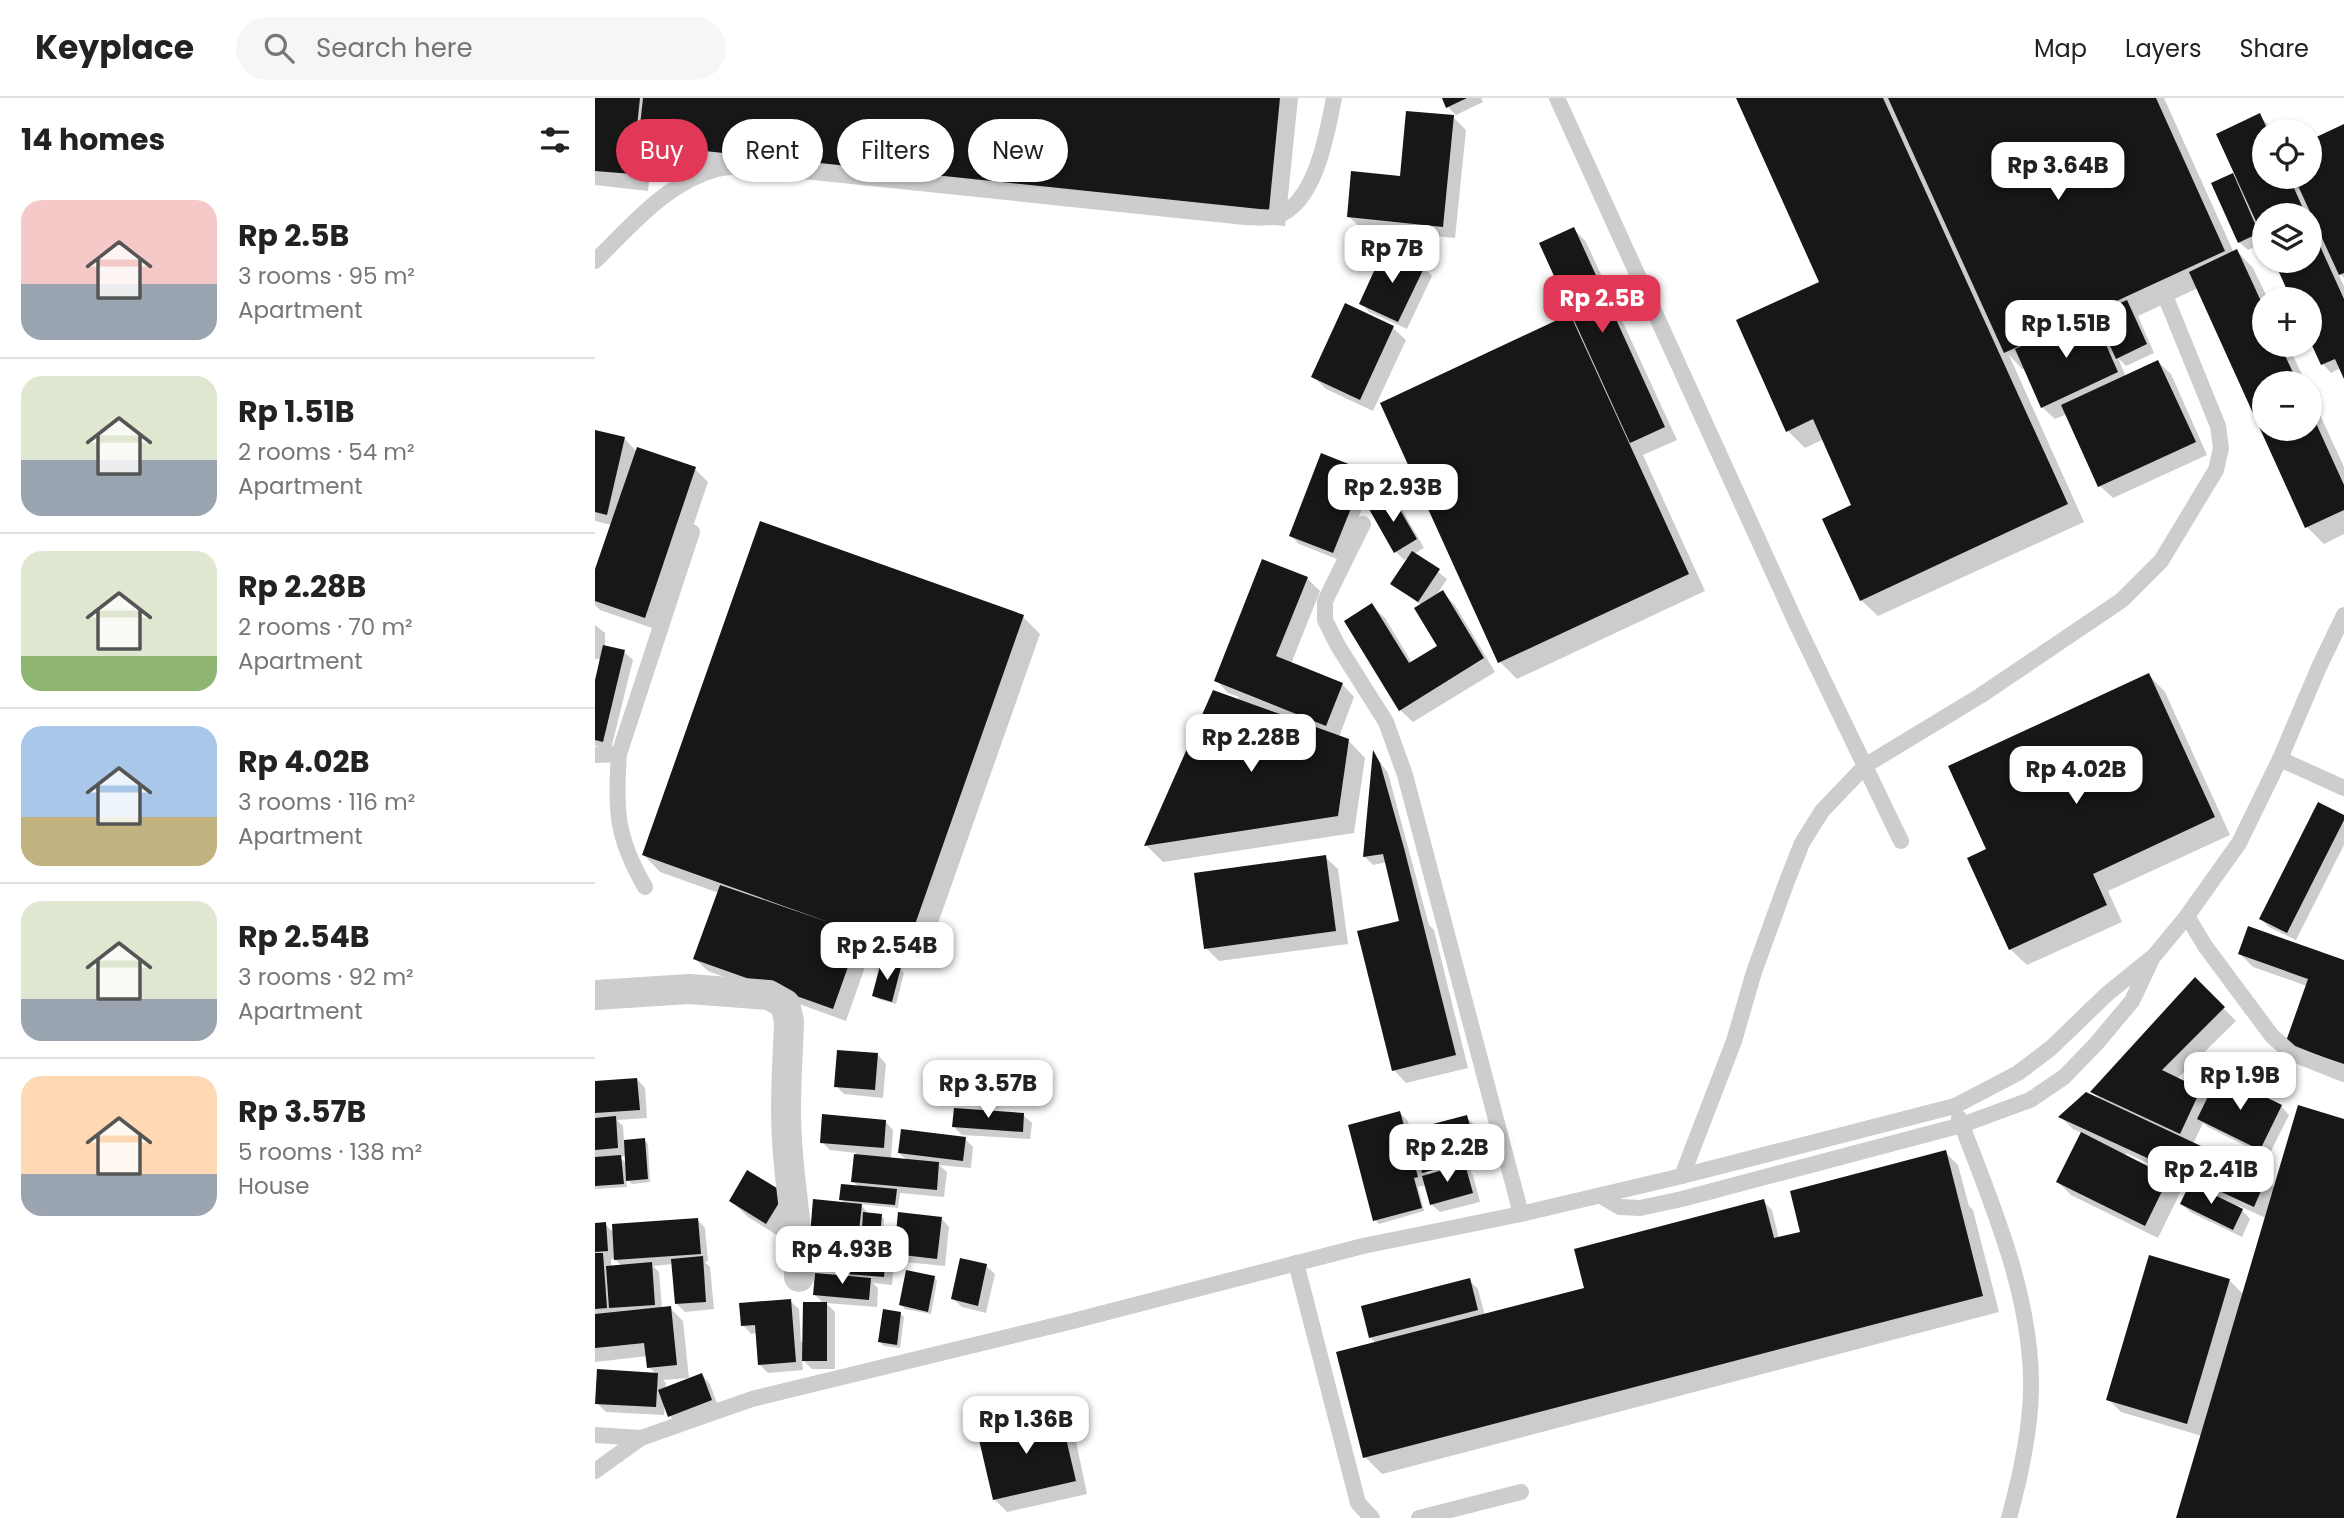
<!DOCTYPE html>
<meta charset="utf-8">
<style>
body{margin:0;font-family:Poppins,sans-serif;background:#f6f6f6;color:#222;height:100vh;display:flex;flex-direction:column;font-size:26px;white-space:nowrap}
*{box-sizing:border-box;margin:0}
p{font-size:23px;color:#767676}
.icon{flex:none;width:38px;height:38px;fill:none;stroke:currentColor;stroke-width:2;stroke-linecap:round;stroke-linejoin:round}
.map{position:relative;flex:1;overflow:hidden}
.details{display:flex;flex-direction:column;background:#fff;width:595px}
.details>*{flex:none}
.top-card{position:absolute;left:21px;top:21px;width:665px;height:63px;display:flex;gap:14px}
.buttons{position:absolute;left:1657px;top:21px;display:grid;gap:14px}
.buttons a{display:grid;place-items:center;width:70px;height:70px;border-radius:50%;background:#fff;box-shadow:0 2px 5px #0004;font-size:35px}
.price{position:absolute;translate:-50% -60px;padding:0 16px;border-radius:14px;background:#fff;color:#222;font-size:23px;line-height:46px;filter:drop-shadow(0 2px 4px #0008)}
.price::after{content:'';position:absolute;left:50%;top:42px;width:21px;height:16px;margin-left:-10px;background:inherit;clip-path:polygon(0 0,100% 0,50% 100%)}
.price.on{background:#e23858;color:#fff}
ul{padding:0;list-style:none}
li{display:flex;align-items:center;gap:21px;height:175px;padding:0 21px}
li+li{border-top:2px solid #e0e0e0}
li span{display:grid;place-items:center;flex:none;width:196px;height:140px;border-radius:21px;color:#555}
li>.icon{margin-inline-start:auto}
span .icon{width:84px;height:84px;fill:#fffc;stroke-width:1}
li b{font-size:30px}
h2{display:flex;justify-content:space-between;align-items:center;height:84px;padding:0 21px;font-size:30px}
.pill{padding:0 24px;border-radius:32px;background:#fff;box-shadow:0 2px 5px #0004;font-size:24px;line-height:63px}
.pill.on{background:#e23858;color:#fff}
header{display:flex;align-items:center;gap:42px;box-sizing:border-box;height:98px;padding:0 35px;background:#fff;border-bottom:2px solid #e0e0e0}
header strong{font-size:33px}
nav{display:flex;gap:38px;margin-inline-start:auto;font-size:24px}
.search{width:490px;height:63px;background:#f6f6f6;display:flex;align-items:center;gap:18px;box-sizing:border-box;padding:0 24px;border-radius:38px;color:#767676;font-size:26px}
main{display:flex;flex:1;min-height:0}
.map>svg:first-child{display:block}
</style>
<header>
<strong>Keyplace</strong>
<div class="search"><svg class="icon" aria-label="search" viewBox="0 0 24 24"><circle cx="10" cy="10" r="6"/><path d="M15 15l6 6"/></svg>Search here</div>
<nav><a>Map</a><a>Layers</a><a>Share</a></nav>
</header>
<main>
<section class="details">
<h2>14 homes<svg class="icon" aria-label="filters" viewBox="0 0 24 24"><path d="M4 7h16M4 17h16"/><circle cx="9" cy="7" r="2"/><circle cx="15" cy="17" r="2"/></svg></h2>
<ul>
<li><span style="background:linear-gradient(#f6c9c9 60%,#9aa5b1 0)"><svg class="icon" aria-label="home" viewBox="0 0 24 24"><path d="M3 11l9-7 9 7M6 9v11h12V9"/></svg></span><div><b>Rp 2.5B</b><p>3 rooms · 95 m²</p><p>Apartment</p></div></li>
<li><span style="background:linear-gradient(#dfe7d0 60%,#9aa5b1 0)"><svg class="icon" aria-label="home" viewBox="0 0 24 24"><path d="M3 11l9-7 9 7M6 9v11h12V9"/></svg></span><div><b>Rp 1.51B</b><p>2 rooms · 54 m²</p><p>Apartment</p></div></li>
<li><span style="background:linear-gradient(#dfe7d0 75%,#8fb573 0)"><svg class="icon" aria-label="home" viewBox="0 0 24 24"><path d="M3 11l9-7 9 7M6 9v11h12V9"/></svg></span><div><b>Rp 2.28B</b><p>2 rooms · 70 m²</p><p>Apartment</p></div></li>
<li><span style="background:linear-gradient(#a9c7e8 65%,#c2b280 0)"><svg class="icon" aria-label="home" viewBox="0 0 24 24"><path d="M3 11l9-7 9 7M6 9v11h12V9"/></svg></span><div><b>Rp 4.02B</b><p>3 rooms · 116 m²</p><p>Apartment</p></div></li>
<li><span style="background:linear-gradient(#dfe7d0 70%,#9aa5b1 0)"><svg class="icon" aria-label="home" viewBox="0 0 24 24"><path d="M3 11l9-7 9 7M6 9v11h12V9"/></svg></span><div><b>Rp 2.54B</b><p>3 rooms · 92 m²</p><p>Apartment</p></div></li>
<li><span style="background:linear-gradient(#ffd9b3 70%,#9aa5b1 0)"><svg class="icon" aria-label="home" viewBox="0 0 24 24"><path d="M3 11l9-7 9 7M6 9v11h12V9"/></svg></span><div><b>Rp 3.57B</b><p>5 rooms · 138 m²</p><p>House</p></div></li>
</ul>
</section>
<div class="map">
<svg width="1749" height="1420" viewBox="0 0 1749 1420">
<rect width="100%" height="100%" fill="#fff"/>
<g fill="#0003" fill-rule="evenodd">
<path d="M0,0H703L690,128L62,62L57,57L53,93L0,87Z"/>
<path d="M848,0H886L888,4L861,17L853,9Z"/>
<path d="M1143,0H1569L1639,155L1642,153L1658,170L1673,201H1670V247H1693L1711,285H1670V331H1715V295L1749,369V436L1729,446L1712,429L1603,190L1543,218L1559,255L1531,268L1523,260L1531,279L1563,264L1576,276L1612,357L1518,400L1505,388L1472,316L1460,321L1447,309L1430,270L1427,271L1414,257L1489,424L1283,518L1266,502L1259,408L1229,341L1210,350L1193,333L1227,184Z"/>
<path d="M1664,17L1679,33H1670V79H1715V44L1749,28V180L1742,173L1749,188V276L1746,270L1736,275L1728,266L1715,239V201H1698L1681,163H1715V117H1670V144L1653,152L1644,144L1637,77L1645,85Z"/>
<path d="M858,19L871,32L860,140L767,131L754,119L806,80Z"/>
<path d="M979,131L991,144L1082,342L1048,357L1110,493L922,581L905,564L975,218L982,226Z"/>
<path d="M829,169L837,178L812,231L774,214L766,205Z"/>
<path d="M751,208L798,230L811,242L778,313L731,291L718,278Z"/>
<path d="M0,334L29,340L42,354L43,351L100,371L113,384L63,532L5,512L0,507V476L17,427L0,423Z"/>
<path d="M770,374L778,382L747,463L704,446L696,438Z"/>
<path d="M797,400L805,408L829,450L819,456L852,481L841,498L847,494L860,507L900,574L818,624L805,612L777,508L790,520L817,565L844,549L826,507L797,485L816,458L809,462L801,454Z"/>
<path d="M712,480L725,493L696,566L747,586L759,599L744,639L753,642L770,660L759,735L568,764L551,747L644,599L633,595L621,582Z"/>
<path d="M428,519L445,536L328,868L277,849L251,923L113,873L100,861L124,795L65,774L49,757Z"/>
<path d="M0,527L10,535V549L29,554L38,562L16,651L0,648V589L7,561H0Z"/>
<path d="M1554,577L1570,594L1635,737L1513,793L1527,824L1432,867L1415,851Z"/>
<path d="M779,656L793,675L834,827L839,832L873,970L811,985L799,972L806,824L792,764L778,767L770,759Z"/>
<path d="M1749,719V747L1701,842L1674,829L1666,821Z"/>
<path d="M730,759L743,771L753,846L624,863L611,850Z"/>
<path d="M1645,856L1749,864V976L1705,958L1712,888L1658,869Z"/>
<path d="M305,871L309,875L301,906L283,901L279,898Z"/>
<path d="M1600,882L1641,923L1582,981L1605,992L1614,1001L1686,1008L1694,1017L1673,1059L1613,1029L1608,1025L1598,1046L1671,1081L1680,1090L1749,1420H1583L1607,1338L1526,1314L1513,1301L1634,1182L1649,1197L1671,1120L1642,1107L1655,1121L1647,1139L1595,1114L1587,1106L1597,1086L1531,1055L1530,1058L1573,1080L1586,1093L1563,1140L1476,1097L1463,1084L1487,1035L1478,1031L1466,1019L1506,1002L1497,994Z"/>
<path d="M283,957L291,966L288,1000L249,996L241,988Z"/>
<path d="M42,981L50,990L52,1020L22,1022L28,1028L29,1043L49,1042L53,1046L55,1084L37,1086L31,1080L32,1089L0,1091V985ZM32,1058V1066L25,1059Z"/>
<path d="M805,1015L813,1023L816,1034L871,1019L880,1027L888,1058L832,1072V1076L889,1061L891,1069L875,1073L878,1077L885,1104L845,1114L836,1106L831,1087L823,1089L829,1113L784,1126L780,1122Z"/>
<path d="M428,1017L437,1025L435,1041L367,1037L359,1029Z"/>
<path d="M290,1023L298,1032L296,1061L312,1062L304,1055L370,1041L378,1049L376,1070L344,1067L352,1074L349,1099L305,1095L303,1110L265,1106L275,1117L286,1118L289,1121L287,1156L299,1164L297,1187L278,1185L283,1190L282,1209L231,1205L240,1214V1271H217L207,1261L208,1272L173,1275L164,1266L162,1235L156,1236L148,1227L195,1203L204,1211L206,1244H209L229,1206L220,1197L248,1180L242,1174L274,1154L269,1149L225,1145L217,1137L251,1106L246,1101L264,1089L258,1083L261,1055L235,1052L227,1044Z"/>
<path d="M1350,1054L1363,1067L1374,1108L1378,1112L1404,1214L787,1376L770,1359L782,1246L775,1239L874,1182L883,1191L890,1218L992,1191L1168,1103L1177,1112L1184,1141L1207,1135Z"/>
<path d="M153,1075L205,1114L188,1141L153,1119L136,1103Z"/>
<path d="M346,1120L354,1129L350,1168L309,1164L300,1156Z"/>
<path d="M102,1121L110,1130L113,1163L110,1164L115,1169L119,1211L90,1214L81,1205L78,1166L58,1168L64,1174L67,1211L75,1210L88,1223L94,1280L68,1282L71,1285L70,1291L107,1277L115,1286L124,1311L83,1326L75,1318L70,1304L69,1317L11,1314L2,1305L61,1276L54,1269L53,1258L0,1264V1127L10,1126L19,1135ZM16,1161H20L27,1168L16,1169Z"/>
<path d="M391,1168L400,1176L391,1215L367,1209L358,1201Z"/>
<path d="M339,1179L342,1183L336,1216L310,1211L306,1207Z"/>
<path d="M305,1215L309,1219L305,1250L289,1248L285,1244Z"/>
<path d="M465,1316L478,1329L492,1396L412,1414L399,1401Z"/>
</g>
<g fill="#171717">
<path d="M0,0H45L37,76L0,73Z"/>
<path d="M48,0H685L674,112L43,46Z"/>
<path d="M847,0H872L851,10Z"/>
<path d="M1141,0H1288L1473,406L1265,503L1227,421L1256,407L1218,321L1191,334L1141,222L1224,184Z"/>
<path d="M1293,0H1561L1630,153L1409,255Z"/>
<path d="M811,13L859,17L848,129L752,119L756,73L805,78Z"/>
<path d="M1665,15L1673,33H1670V79H1694L1711,117H1670V143L1621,36Z"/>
<path d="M1749,26V175L1744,177L1699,79H1715V42Z"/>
<path d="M1638,75L1664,135L1643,145L1616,85Z"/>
<path d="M1715,126L1749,201V281L1740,261L1726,267L1715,243V201H1696L1679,163H1715Z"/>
<path d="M979,129L1070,329L1035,345L944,145Z"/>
<path d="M790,149L830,168L803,224L764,206Z"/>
<path d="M1642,151L1670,212V247H1685L1703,285H1670V331H1715V312L1749,387V412L1710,430L1594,174Z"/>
<path d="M1532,202L1552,246L1521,261L1501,216Z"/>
<path d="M750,205L799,228L765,302L716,279Z"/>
<path d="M1497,215L1523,274L1446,310L1420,251Z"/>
<path d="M975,216L1094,476L903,565L785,305Z"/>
<path d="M1563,262L1601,344L1503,389L1466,307Z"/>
<path d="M0,332L30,339L12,417L0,414Z"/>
<path d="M42,349L101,369L50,520L0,503V471Z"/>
<path d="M726,355L771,373L738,455L694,438Z"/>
<path d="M797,398L822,441L799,455L774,411Z"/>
<path d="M165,423L429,517L311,852L265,835L238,911L98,861L125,787L239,826L47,757Z"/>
<path d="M817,453L845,471L823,504L795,486Z"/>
<path d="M667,461L713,479L681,558L748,585L731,628L619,583Z"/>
<path d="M848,492L889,560L804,613L749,523L777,505L814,565L842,548L819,510Z"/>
<path d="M8,547L30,552L8,644L0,642V582Z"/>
<path d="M1554,575L1620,719L1498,776L1512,807L1414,852L1372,760L1391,751L1353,668Z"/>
<path d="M618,592L754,641L743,718L549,748Z"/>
<path d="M778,652L785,665L809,750L861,957L797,973L762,833L804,823L788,756L768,759Z"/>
<path d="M1723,704L1749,717V722L1692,835L1664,821Z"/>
<path d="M731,757L741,833L609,851L599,775Z"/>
<path d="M1653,828L1749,862V966L1690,946L1713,881L1643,856Z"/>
<path d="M286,864L306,869L297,904L277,898Z"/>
<path d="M1600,879L1630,909L1567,972L1606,991L1585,1036L1495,994Z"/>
<path d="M242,952L283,955L280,992L239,989Z"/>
<path d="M1624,976L1687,1007L1665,1052L1602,1021Z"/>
<path d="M42,980L45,1012L0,1015V983Z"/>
<path d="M1491,994L1672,1079L1659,1109L1463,1019Z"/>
<path d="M1703,1007L1749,1021V1420H1581Z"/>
<path d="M359,1010L429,1015L428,1034L357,1029Z"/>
<path d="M805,1013L823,1079L819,1080L827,1110L778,1123L753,1027Z"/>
<path d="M227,1016L291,1022L289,1050L225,1045Z"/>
<path d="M872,1017L884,1060L827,1075L815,1032Z"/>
<path d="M21,1018L23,1050L0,1052V1020Z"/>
<path d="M306,1031L371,1039L368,1063L303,1055Z"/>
<path d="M1486,1034L1574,1079L1550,1128L1461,1084Z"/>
<path d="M50,1040L53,1081L31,1083L29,1042Z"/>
<path d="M1351,1052L1388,1198L768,1360L741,1254L989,1190L979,1151L1169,1101L1179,1140L1205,1134L1195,1093Z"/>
<path d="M259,1056L344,1064L342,1092L256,1084Z"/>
<path d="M26,1057L29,1086L0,1088V1059Z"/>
<path d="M870,1066L878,1095L835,1107L827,1078Z"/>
<path d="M152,1072L190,1095L171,1126L134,1103Z"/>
<path d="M1595,1085L1648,1111L1638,1132L1585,1106Z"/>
<path d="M246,1086L302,1091L300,1107L244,1102Z"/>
<path d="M218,1101L267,1106L263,1142L215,1137Z"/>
<path d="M268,1114L287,1116L284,1150L266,1149Z"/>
<path d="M303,1114L347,1119L342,1161L299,1156Z"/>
<path d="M103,1120L106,1156L19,1162L17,1126Z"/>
<path d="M11,1124L13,1153L0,1154V1125Z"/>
<path d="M243,1149L291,1154L289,1179L240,1175Z"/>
<path d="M0,1155H8L12,1210L0,1211Z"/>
<path d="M1554,1157L1635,1181L1592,1326L1511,1302Z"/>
<path d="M108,1158L111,1204L80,1206L76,1161Z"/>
<path d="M365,1160L392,1166L383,1208L356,1201Z"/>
<path d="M57,1164L60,1207L14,1210L11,1168Z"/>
<path d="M311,1172L340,1178L333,1214L304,1207Z"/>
<path d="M220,1175L276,1180L274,1202L218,1197Z"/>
<path d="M875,1180L883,1212L774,1240L766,1208Z"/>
<path d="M196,1201L201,1264L163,1267L160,1227L146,1228L144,1205Z"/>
<path d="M208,1204H232V1263H207Z"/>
<path d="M76,1208L82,1267L52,1270L49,1245L0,1250V1216Z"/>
<path d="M288,1211L306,1214L302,1247L283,1244Z"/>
<path d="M2,1271L63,1275L61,1309L0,1306Z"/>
<path d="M107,1275L117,1302L73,1319L63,1292Z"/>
<path d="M465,1315L481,1383L398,1402L382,1333Z"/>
</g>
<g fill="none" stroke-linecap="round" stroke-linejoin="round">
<g stroke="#cdcdcd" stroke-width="16">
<path d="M962,0L1203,529L1306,743"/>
<path d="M0,163C36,128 72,84 122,71C134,68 148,69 161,68L650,119C660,119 672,121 682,118C721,105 732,35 739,0"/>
<path d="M768,426L730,503V522L743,548L791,624L810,677L926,1116"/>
<path d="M24,656L97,434"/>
<path d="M0,657L24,656C20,712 21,739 50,789"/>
<path d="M1685,661L1749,690"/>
<path d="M1592,818L1610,848L1677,938L1696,955L1749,976"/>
<path d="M1364,1020C1397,1106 1438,1200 1436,1293C1435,1335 1425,1380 1414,1420"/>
<path d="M1087,1078L1139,943L1159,874L1192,783L1207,745L1227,713L1271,667L1385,598L1527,502L1566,463L1621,372L1626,350L1623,328L1569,195"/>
<path d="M1006,1098L1025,1109L1045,1110L1087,1101L1367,1027L1435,1002L1469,979L1501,946L1537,903L1556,863"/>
<path d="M701,1165L763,1405L777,1420"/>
<path d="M0,1337L46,1340"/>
<path d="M0,1373L46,1340L157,1301L474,1224L768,1148L926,1116L1087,1078L1360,1008L1423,975L1456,950L1512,896L1559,858L1592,818L1644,745L1685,661L1724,569L1749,517"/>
<path d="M824,1420L926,1394"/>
</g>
<path stroke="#cdcdcd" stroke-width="30" d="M0,897L94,891L174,897L190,906L194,923C193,962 189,1002 192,1041C194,1087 204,1133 204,1179"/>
</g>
</svg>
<div class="buttons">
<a><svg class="icon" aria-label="locate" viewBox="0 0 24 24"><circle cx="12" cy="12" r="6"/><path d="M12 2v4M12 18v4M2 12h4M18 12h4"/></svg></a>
<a><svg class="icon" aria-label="layers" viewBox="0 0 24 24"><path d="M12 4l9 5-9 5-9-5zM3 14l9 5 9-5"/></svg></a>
<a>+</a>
<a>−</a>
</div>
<b class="price" style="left:1463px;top:104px">Rp 3.64B</b>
<b class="price" style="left:797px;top:187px">Rp 7B</b>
<b class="price on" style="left:1007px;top:237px">Rp 2.5B</b>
<b class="price" style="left:1471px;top:262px">Rp 1.51B</b>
<b class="price" style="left:798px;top:426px">Rp 2.93B</b>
<b class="price" style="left:656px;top:676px">Rp 2.28B</b>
<b class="price" style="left:1481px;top:708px">Rp 4.02B</b>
<b class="price" style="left:292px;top:884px">Rp 2.54B</b>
<b class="price" style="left:1645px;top:1014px">Rp 1.9B</b>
<b class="price" style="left:393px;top:1022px">Rp 3.57B</b>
<b class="price" style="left:852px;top:1086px">Rp 2.2B</b>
<b class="price" style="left:1616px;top:1108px">Rp 2.41B</b>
<b class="price" style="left:247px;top:1188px">Rp 4.93B</b>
<b class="price" style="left:431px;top:1358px">Rp 1.36B</b>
<div class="top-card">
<a class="pill on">Buy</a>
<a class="pill">Rent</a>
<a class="pill">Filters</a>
<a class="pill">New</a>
</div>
</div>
</main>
